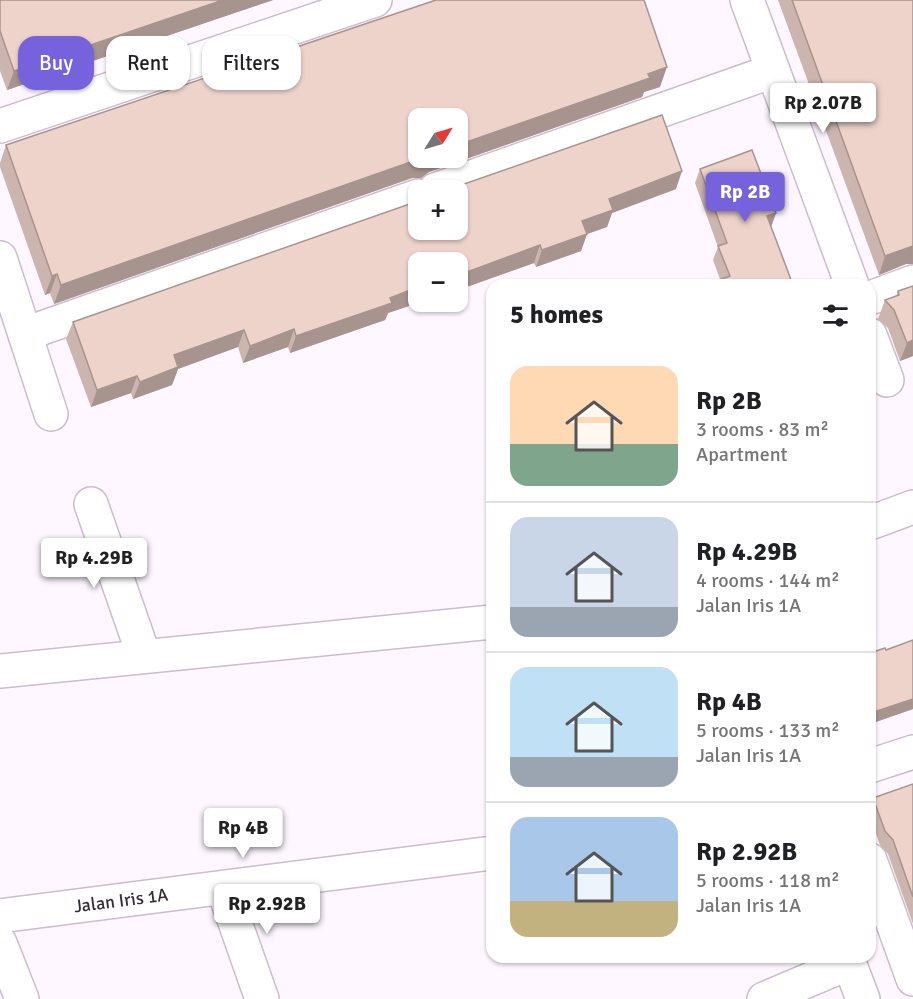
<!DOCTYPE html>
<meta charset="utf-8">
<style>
body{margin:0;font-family:Signika,sans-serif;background:#f6f6f6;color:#202124;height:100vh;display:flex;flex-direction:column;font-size:22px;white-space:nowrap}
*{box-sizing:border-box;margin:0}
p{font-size:20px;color:#757577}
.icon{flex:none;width:33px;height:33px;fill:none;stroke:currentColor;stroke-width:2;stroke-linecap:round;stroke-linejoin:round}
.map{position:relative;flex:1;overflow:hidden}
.panel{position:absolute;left:486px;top:279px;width:390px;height:684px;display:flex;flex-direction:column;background:#fff;border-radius:18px;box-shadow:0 2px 4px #0004}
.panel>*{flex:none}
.hud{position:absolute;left:18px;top:36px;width:378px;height:54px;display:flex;gap:12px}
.needle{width:39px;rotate:53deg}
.fabs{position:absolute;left:408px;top:108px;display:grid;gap:12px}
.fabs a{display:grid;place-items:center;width:60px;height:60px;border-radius:12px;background:#fff;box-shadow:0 2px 4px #0004;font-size:30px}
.price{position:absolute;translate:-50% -51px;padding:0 14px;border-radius:6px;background:#fff;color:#222;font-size:20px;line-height:39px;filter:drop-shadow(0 2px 3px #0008)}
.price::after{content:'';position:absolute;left:50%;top:36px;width:18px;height:14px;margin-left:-9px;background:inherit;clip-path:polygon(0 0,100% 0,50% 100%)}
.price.active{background:#7662dd;color:#fff}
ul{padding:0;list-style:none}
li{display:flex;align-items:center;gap:18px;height:150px;padding:0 24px}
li+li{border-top:2px solid #e0e0e0}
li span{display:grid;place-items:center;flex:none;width:168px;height:120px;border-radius:18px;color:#555}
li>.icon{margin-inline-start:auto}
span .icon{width:72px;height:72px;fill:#fffc;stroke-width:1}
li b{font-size:26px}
h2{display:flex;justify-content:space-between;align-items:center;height:72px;padding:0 24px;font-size:26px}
.chip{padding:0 21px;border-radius:18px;background:#fff;box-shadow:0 2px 4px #0004;font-size:21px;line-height:54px}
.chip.active{background:#7662dd;color:#fff}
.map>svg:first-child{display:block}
</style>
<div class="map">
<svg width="913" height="999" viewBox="0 0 913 999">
<rect width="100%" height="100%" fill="#fef7ff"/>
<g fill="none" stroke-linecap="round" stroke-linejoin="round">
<g stroke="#cdbbcf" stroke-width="36">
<g id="minor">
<path d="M747,0L852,285"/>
<path d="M0,126L375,0"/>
<path d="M435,190L773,71"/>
<path d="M0,258L51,414"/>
<path d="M870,298L913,282"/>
<path d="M25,334L418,196"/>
<path d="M870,335L887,380"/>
<path d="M91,504L144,656"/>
<path d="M870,523L913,507"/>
<path d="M0,671L492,622"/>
<path d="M870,766L913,752"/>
<path d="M870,860L913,979"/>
<path d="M223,888L262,999"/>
<path id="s1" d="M0,916L492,853"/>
<path d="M0,943L22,999"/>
<path d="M847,957L863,999"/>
<path d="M764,999L849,963"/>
</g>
</g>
<use href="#minor" stroke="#fff" stroke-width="33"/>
</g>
<g fill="#cdb5af">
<path d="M0,0H273L7,90L0,71Z"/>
<path d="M778,0H913L906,264L879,275Z"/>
<path d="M660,87L644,92L642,97L429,172L421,178H412L54,304L50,293L45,295L0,167V163L6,145Z"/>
<path d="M700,169L776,213L771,227L793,285H717L719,280L720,279L713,260L718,247L695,183Z"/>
<path d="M676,189L612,213L607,227L587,234L581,251L536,267L534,263L461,289L460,287L458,288V262L418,302H421L388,313L385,320L290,353L288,347L243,363L238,347L178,369L172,385L133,399L131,393L91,407L66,339L73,322Z"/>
<path d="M913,286V356L900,361L888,328L878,319L885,300L896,296L898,291Z"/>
<path d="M913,640V709L870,724V653L886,650Z"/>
<path d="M913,784V924L888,854L880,845L870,817V805L873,798Z"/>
</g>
<g fill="#a7948e">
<path d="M223,0H273L7,90L14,71Z"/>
<path d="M667,67L660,87L644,92L642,97L429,172L421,178H412L54,304L61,285L419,159L429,158H458V145Z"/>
<path d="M682,171L676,189L612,213L607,227L587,234L581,251L536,267L542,250L582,221L609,199Z"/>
<path d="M776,213L771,227L767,216Z"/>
<path d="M540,245L534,263L461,289L467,272Z"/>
<path d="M913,246V264H906L879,275L885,256Z"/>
<path d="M466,270L460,287L458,288V273Z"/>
<path d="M57,274L50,293L45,295L52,276Z"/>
<path d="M418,287V302H421L388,313L385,320L290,353L296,336L390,298Z"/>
<path d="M294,329L288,347L243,363L250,346Z"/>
<path d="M244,330L238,347L178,369L172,385L133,399L140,382L174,355Z"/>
<path d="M913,340V356L900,361L907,343Z"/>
<path d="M137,376L131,393L91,407L97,390Z"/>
<path d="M913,699V709L870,724L874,712Z"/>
</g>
<g fill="#eed3cb" stroke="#a7948e" stroke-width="1.5">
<path d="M0,0H223L14,71L0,31Z"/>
<path d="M436,0H644L667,67L648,74L650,78L458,145V118H418V158H429H428L419,159L61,285L57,274L52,276L6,145Z"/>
<path d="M792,0H913V246L885,256Z"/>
<path d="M662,115L682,171L609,199L613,210L582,221L587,234L542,250L540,245L467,272L466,270L458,273V262H418V287L390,298L392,303L296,336L294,329L250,346L244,330L174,355L178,367L140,382L137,376L97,390L73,322L418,201V230H458V190H447Z"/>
<path d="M752,150L776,213L767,216L793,285H721L719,280L730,276L718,246L727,243L700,169Z"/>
<path d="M913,286V340L907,343L894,310L885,300L899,295L898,291Z"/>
<path d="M913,640V699L874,712L870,703V653L885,648L886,650Z"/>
<path d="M913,784V897L893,840L885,831L873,798Z"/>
</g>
<g text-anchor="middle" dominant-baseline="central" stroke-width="4.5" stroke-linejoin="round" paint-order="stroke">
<g font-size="18" fill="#342d35" stroke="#fff">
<text stroke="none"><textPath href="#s1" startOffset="122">Jalan Iris 1A</textPath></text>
</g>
</g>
</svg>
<div class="fabs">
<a><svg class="needle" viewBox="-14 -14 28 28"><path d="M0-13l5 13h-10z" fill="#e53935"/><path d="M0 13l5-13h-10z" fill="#757577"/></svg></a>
<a>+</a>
<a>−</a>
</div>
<b class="price" style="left:823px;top:134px">Rp 2.07B</b>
<b class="price active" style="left:745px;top:223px">Rp 2B</b>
<b class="price" style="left:94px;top:589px">Rp 4.29B</b>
<b class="price" style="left:243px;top:859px">Rp 4B</b>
<b class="price" style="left:267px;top:935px">Rp 2.92B</b>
<div class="hud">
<a class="chip active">Buy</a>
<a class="chip">Rent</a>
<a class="chip">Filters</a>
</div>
<section class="panel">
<h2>5 homes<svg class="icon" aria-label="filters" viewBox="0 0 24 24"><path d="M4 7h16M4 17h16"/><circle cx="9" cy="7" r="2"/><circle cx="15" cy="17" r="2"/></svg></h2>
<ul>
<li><span style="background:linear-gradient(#ffd9b3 65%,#7fa58c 0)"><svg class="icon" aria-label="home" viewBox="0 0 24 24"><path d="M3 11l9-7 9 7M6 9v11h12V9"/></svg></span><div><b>Rp 2B</b><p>3 rooms · 83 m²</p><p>Apartment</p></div></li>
<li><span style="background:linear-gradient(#c9d6e8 75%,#9aa5b1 0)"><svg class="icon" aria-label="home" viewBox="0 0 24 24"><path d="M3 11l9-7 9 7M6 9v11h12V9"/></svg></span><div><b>Rp 4.29B</b><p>4 rooms · 144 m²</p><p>Jalan Iris 1A</p></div></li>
<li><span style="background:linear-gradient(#bfe0f5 75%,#9aa5b1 0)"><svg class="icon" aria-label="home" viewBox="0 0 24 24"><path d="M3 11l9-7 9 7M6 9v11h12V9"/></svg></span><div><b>Rp 4B</b><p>5 rooms · 133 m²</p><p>Jalan Iris 1A</p></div></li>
<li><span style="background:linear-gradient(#a9c7e8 70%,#c2b280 0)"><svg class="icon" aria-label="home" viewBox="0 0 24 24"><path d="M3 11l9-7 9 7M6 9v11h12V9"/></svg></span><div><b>Rp 2.92B</b><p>5 rooms · 118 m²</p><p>Jalan Iris 1A</p></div></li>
</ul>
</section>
</div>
